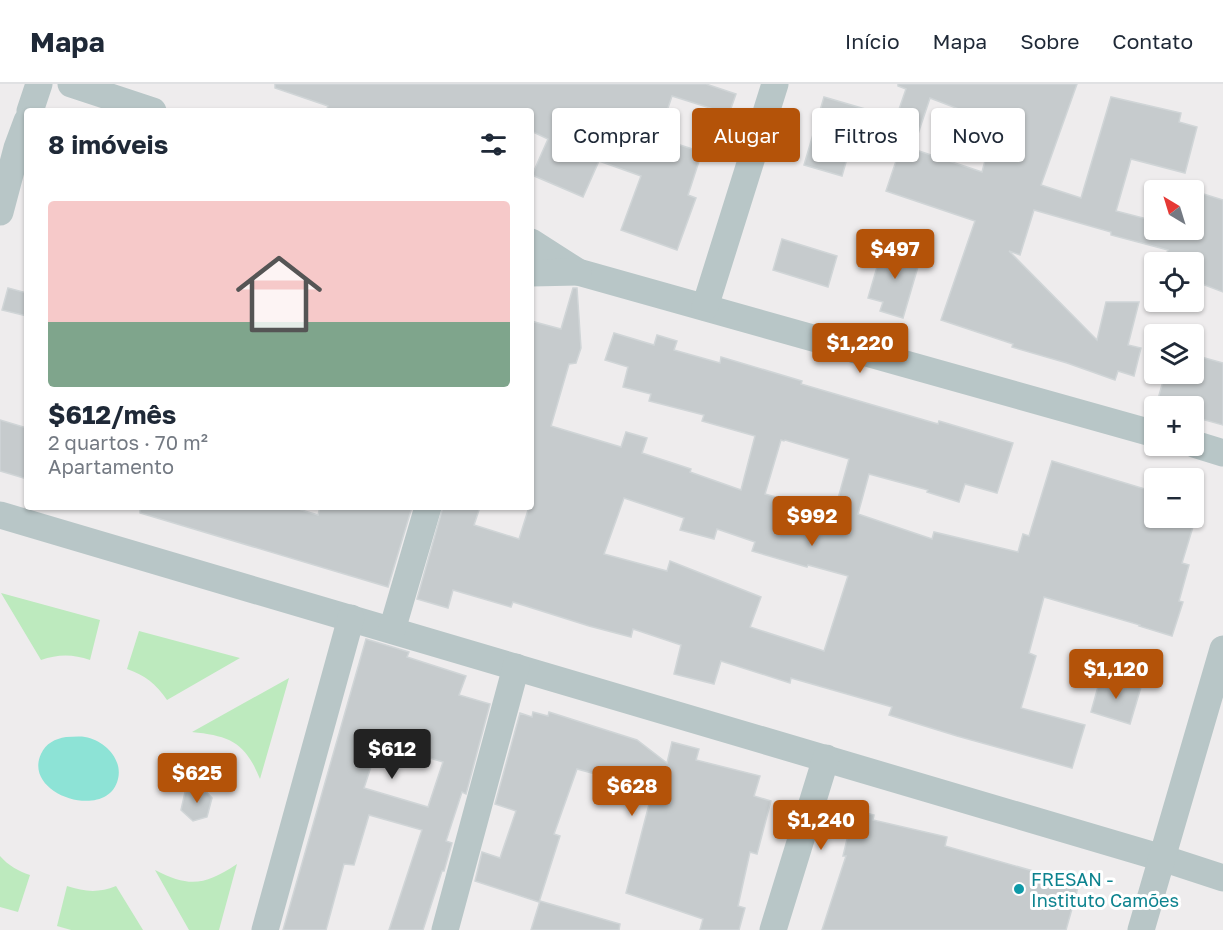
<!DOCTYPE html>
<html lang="pt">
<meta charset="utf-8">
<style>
body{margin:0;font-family:"Golos Text",sans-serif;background:#f2f2f3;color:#1f2937;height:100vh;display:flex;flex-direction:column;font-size:22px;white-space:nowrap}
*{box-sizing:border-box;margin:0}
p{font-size:20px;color:#747a83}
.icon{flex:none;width:33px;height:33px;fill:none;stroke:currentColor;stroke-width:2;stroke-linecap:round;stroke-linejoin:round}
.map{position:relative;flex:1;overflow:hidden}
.sheet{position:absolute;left:24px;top:24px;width:510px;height:402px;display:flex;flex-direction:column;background:#fff;border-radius:6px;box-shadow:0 2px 4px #0004}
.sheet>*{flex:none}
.guide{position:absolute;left:552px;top:24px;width:570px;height:54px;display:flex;gap:12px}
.needle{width:39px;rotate:322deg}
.buttons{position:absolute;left:1144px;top:96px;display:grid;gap:12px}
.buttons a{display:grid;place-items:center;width:60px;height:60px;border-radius:6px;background:#fff;box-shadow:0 2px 4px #0004;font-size:30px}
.price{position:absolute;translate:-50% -51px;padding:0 14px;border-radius:6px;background:#b45309;color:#fff;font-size:20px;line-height:39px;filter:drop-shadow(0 2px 3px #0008)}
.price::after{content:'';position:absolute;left:50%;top:36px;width:18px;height:14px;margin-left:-9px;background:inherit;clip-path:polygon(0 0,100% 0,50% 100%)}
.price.active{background:#222;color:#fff}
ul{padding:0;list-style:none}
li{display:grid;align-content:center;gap:12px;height:318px;padding:0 24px}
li+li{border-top:2px solid #e0e1e3}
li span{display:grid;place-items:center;height:186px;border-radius:6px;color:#555}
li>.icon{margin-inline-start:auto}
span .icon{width:108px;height:108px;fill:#fffc;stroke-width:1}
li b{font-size:26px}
h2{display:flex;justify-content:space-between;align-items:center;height:72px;padding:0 24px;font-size:26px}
.pill{padding:0 21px;border-radius:6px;background:#fff;box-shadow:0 2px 4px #0004;font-size:21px;line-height:54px}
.pill.active{background:#b45309;color:#fff}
header{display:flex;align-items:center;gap:36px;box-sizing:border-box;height:84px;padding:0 30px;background:#fff;border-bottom:2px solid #e0e1e3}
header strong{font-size:28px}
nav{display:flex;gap:33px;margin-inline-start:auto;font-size:21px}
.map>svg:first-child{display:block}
</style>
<header>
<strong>Mapa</strong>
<nav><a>Início</a><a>Mapa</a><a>Sobre</a><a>Contato</a></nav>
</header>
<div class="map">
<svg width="1223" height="846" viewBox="0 0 1223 846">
<rect width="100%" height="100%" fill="#eeeced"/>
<g fill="#bdeabe">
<path d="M1,509L100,536L90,576C73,570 58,570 41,576Z"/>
<path d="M139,547L240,574L167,616C156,600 145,591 127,585Z"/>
<path d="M289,594L260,695C245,658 230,652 192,648Z"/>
<path d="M0,772C9,782 18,787 30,791L18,828L0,823Z"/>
<path d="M237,780L219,846H189L155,786C190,804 205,801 237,780Z"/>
<path d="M67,802C85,808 99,809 116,802L143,846H71L57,842Z"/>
</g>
<path fill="#8de3d6" d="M66,653C72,653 79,652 85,653C104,656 123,675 118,695C108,738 22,711 41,670C46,659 55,655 66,653Z"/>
<g fill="#c6cbcd" stroke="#d0d5d7" stroke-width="1.5" fill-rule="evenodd">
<path d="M275,0H706L736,10L729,30L672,12L658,54L702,68L688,111L696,114L677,166L621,146L641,92L599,77L583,113L532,91L548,55L531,47V27H326L328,22L275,4Z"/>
<path d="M898,0H1077L1041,101L1081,114L1111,13L1181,29L1179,38L1197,43L1185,89L1131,75L1116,127L1155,137V146H1194V107L1223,116V208L1194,197V178H1162L1168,166L1111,151V148L1034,126L1020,171L1009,167L1097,256L1106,218H1139L1128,261L1141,264L1134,292L1118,287L1115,296L1067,279L1012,263L1013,260L941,236L975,137L886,107L901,62L855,47L842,92L804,81L824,13L896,34L906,5L898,2ZM930,14L995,39L982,88L913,65Z"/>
<path d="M782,155L837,172L828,203L773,186Z"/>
<path d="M898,162L922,169L903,234L880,227L883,218L868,214L882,166L895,169Z"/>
<path d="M8,204L27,209V232L2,226Z"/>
<path d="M573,204H577L581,264L576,279L569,280L551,342L621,363L626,348L647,354L642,369L691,385L690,388L741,406L755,352L702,337L704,331L649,317L651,310L623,303L628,283L605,276L614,249L654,261L657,251L677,257L674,266L720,279L721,273L802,297L801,300L938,340L939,337L1013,359L997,409L965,400L959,418L927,408L928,406L869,390L858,430L932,455L934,448L1018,468L1023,450L1029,452L1052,377L1155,408V434H1194V410L1202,413L1182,479L1189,481L1179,517L1183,518L1172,552L1139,542L1140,541L1044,513L1029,569L1036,572L1021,624L1085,641L1072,684L957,652L889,631L892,623L791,594L790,599L721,577L714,600L674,590L681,561L633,545L631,553L589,542L513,518L511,523L453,506L448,524L417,515L443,423H480L474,441L519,455L529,423H531V237L561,245ZM781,356L784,357L785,356L849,375L834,429L765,410ZM624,414L684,434L680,446L714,455L717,445L755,458L752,467L807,483L808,481L848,492L824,567L750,543L761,513L670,477L667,487L604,470Z"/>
<path d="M1194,271L1223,279V341L1194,333V322H1156L1165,290H1194Z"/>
<path d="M0,336L27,344V395L0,387Z"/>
<path d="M140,423H292L318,431L320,423H412L388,503L140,429Z"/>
<path d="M366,555L409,568L407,573L466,592L459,611L490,620L466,710L462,708L446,757L452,759L444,787H442L423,846H389L422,746L369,731L354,781L344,780L326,846H283ZM380,655L421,668L420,671L443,678L428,723L364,704Z"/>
<path d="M1101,592L1141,603L1130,640L1091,628Z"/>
<path d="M533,628L548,632L549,628L637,656L667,679L672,658L699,665L696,676L760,692L754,712L771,717L757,770L750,768L738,822L745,824L739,846H700L703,835L626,809L652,709L622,699L621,697L577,685L554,750L560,752L539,818L475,797L482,768L500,774L516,727L495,720L520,629L532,633Z"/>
<path d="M201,702L212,714L207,733L193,737L181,726L185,708Z"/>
<path d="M854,726L874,731L873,736L947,753L945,762L1079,800L1066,846H822L846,772H843Z"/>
<path d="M540,817L620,840L619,846H531Z"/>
</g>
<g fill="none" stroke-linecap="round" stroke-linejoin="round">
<g stroke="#b8c6c7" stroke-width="27">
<path d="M71,0L153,27"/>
<path d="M30,27L39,0"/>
<path d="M0,128L17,64L27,37"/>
<path d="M531,158L578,188L1155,350"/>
<path d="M531,189L578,188"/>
<path d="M705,223L775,0"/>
<path d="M1194,360L1223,369"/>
<path d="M0,431L1162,774L1223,794"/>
<path d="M392,546L428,423"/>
<path d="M265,846L351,534"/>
<path d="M445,846L516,583"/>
<path d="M773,846L826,674"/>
<path d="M1141,846L1223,565"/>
</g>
</g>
<circle fill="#0f9aa8" stroke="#fff" stroke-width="2" cx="1019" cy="805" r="6"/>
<g text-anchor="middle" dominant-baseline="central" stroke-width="6" stroke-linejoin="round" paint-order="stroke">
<g font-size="18" fill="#0d838f" stroke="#fff" text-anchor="start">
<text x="1031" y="795">FRESAN -<tspan x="1031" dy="21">Instituto Camões</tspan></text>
</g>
</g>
</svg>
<div class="buttons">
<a><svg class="needle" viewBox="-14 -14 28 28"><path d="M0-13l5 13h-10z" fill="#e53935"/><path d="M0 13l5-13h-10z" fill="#747a83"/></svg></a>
<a><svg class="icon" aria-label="locate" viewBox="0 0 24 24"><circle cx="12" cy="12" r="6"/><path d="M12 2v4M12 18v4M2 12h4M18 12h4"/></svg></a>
<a><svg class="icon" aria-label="layers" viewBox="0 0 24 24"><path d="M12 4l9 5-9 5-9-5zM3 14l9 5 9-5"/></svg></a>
<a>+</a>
<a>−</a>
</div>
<b class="price" style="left:895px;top:196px">$497</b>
<b class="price" style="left:860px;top:290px">$1,220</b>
<b class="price" style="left:812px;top:463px">$992</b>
<b class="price" style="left:1116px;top:616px">$1,120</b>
<b class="price active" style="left:392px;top:696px">$612</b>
<b class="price" style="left:197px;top:720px">$625</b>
<b class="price" style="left:632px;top:733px">$628</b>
<b class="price" style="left:821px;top:767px">$1,240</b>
<div class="guide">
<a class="pill">Comprar</a>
<a class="pill active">Alugar</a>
<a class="pill">Filtros</a>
<a class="pill">Novo</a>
</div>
<section class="sheet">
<h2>8 imóveis<svg class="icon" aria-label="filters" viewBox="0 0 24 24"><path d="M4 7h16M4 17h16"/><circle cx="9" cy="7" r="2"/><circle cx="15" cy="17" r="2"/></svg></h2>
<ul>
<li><span style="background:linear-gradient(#f6c9c9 65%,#7fa58c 0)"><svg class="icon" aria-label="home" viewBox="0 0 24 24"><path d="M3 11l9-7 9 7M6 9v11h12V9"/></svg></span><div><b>$612/mês</b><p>2 quartos · 70 m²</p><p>Apartamento</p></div></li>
</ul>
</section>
</div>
